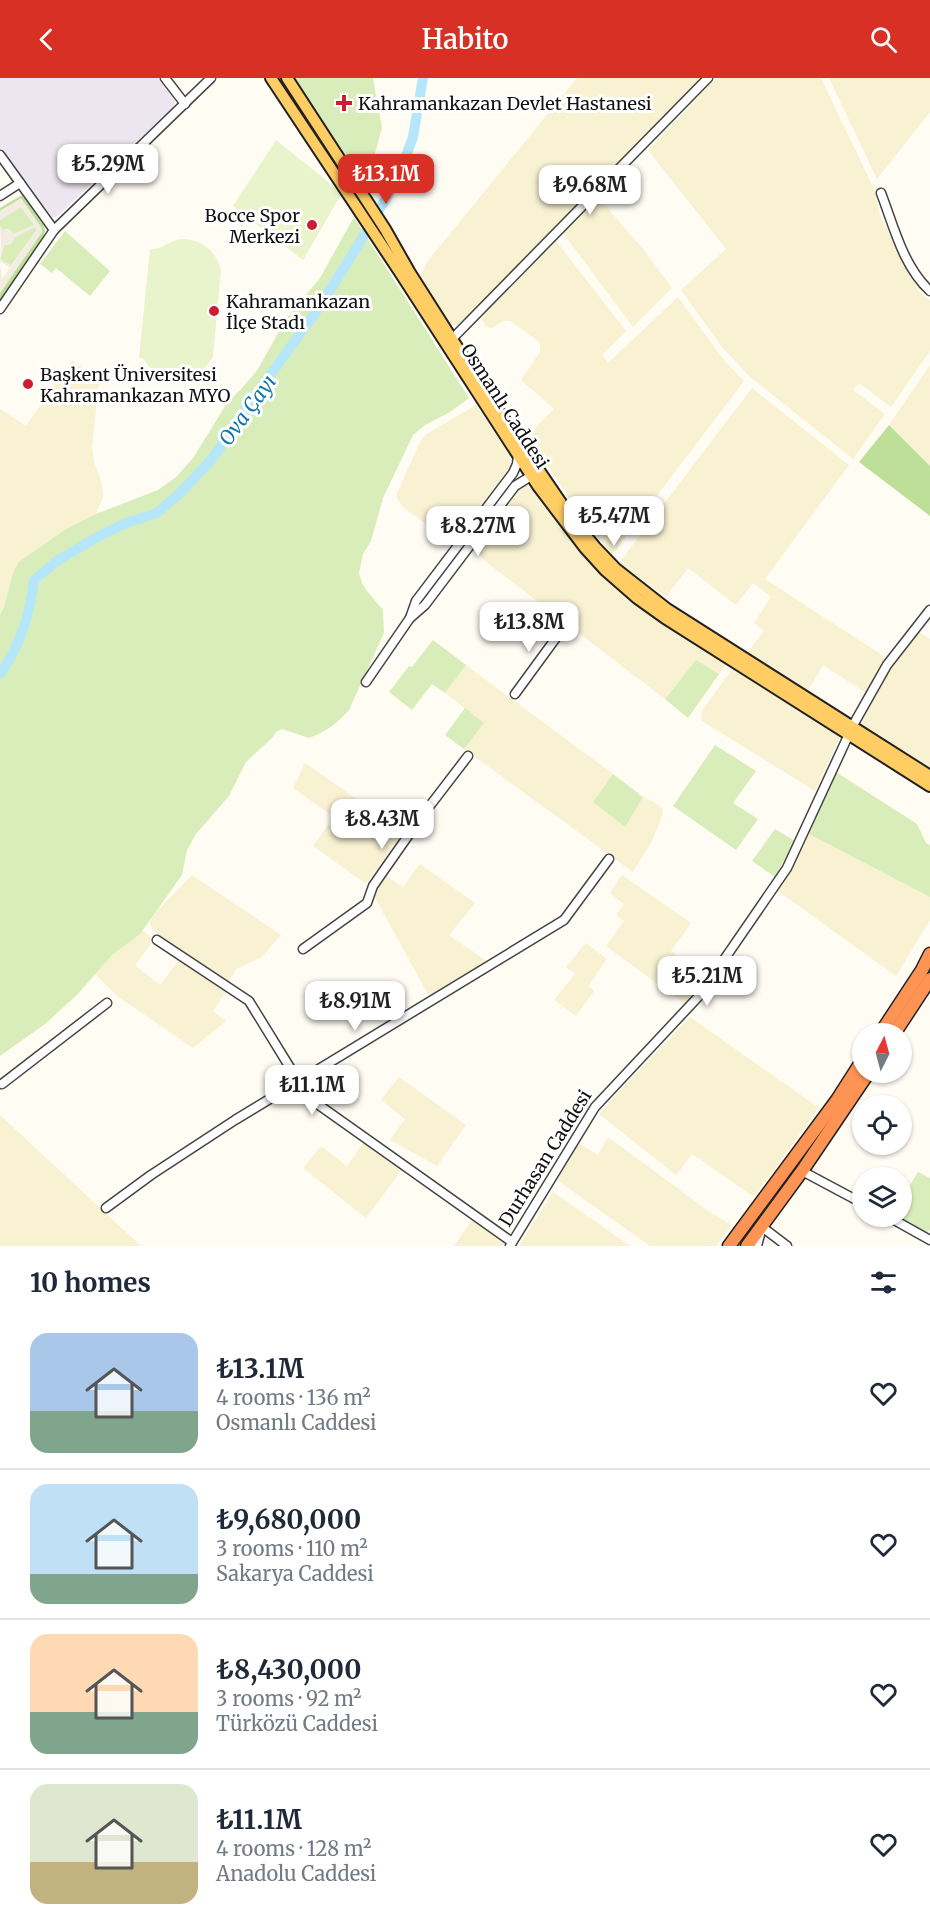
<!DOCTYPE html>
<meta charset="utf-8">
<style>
body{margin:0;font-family:Merriweather,serif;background:#f6f6f7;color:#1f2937;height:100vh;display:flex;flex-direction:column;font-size:22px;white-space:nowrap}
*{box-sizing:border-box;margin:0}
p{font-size:20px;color:#747a83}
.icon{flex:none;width:33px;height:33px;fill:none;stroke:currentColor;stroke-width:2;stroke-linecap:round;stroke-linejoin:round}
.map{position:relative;height:1168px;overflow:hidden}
.sheet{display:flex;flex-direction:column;background:#fff;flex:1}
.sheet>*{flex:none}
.needle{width:39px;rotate:6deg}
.tools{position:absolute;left:852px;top:945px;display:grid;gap:12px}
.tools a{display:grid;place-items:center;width:60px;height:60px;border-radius:50%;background:#fff;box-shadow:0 2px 4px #0004;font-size:30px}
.price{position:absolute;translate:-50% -51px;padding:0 14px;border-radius:12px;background:#fff;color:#222;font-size:20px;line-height:39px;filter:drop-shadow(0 2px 3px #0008)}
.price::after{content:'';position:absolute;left:50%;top:36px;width:18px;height:14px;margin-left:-9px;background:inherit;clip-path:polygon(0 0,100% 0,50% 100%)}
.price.current{background:#d93025;color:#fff}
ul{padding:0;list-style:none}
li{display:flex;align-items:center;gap:18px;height:150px;padding:0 30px}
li+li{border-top:2px solid #e0e1e3}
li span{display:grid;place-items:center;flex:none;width:168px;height:120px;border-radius:18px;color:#555}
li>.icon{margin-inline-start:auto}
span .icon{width:72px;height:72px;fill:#fffc;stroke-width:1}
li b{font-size:26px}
h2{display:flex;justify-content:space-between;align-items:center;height:72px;padding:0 30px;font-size:26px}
header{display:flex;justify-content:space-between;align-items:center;height:78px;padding:0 30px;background:#d93025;color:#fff;font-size:27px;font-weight:600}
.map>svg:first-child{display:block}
</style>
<header><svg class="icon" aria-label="back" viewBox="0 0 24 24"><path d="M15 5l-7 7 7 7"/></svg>Habito<svg class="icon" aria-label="search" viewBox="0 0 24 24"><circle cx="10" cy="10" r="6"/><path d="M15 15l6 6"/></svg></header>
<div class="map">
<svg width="930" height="1168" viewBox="0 0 930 1168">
<rect width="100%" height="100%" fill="#fffcf4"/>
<path fill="#ede5ef" d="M0,0H158L175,23L173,29L67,129L56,139H52L0,68Z"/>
<g fill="#f8f1d2">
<path d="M577,0H702L458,247H453L439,235L418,202L427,184Z"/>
<path d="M716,0H821L874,111L880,138L909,195L920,214L930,223V273L891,329L859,305L853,312L885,336L853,381L750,299L722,269L681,212L726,171L648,72Z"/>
<path d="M829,0H930V34L877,101Z"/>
<path d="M597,118L644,172L672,210L633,249L563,155Z"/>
<path d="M556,163L626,253L602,277L608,285L678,219L723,281L744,303L612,477L575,429L528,357L554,331L521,302L540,274V267L538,263L510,243H504L492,250L486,249L481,240Z"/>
<path d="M72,282L99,304L92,369L94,384L102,405L103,419L96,436L66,451L16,488L4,529L0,537V331L26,348Z"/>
<path d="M930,287V388L889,347Z"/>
<path d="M752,310L849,387L765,501L885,579L866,615L823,587L807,614L747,575L764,553L754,545L771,519L753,505L736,527L688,490L666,519L619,485Z"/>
<path d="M476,327L505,369L509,377L510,385L509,391L452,464L404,430L397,421V415L421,362L425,357Z"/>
<path d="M521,408H526L531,411L577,471L607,503L632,524L727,586L719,596L696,582L665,621L485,483L477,473V469Z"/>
<path d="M917,553L930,561V691L859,646L885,600Z"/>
<path d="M466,587L613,696L593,724L625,749L643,719L654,724L662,730L663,736L652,763L633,794L464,671L484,645L445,615Z"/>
<path d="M733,590L836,654L838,658L839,661L815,713L702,643L701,634Z"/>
<path d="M305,685L404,754L366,806L313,768L334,739L293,710Z"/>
<path d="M809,756L930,819V842L896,898L778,813Z"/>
<path d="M420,786L475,825L449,857L488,884L429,918L373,816L385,797L403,809Z"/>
<path d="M192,797L281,857L262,879L236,891L228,905L154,853L149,845L156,834Z"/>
<path d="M622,797L691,845L671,873L704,899L685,926L606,868L624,843L616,837L624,826L610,815Z"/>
<path d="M143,853L154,862L135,887L160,907L180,881L227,912L213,933L226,943L193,970L117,918L95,896L112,877Z"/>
<path d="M586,865L607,881L588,908L594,913L576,938L554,922L575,896L566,889Z"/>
<path d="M690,939L819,1030L754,1119L692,1076L676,1097L599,1036L619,1013Z"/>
<path d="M399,999L466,1047L437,1088L390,1062L405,1041L381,1022Z"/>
<path d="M0,1037L100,1130L141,1168H0Z"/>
<path d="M608,1059L711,1135L732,1147L716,1168H650L557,1102L579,1065L598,1077Z"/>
<path d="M364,1064L403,1090L366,1140L303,1090L321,1068L347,1088Z"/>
<path d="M553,1114L630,1168H519Z"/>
<path d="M472,1142L505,1165L503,1168H454Z"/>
</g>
<g fill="#d9edba">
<path d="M293,0H373L382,50L372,86L364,95L355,94Z"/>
<path d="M20,129L22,130L34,147L14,156L8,151L3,152L0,148V142Z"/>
<path d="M354,139L469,320L450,334L425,347L413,357L383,420L371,463L363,476L359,495L362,505L367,513L383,532L384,555L349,632C338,645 325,654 309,660L282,651L276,654L272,660L246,684L229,718L196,756L187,772L182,797L140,856L112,877L77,917L45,946L0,978V537L4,529L14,492L19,484L66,451L96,436L158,412L176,399L193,380L227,325L242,310L258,291L286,241L320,200Z"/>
<path d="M35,149L37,151L11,188L0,181L4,167L11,166L15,159Z"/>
<path d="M65,153L110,193L90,218L56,190L52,195L40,186Z"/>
<path d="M433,562L466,587L445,615L432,606L412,632L389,614L409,588L412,589Z"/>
<path d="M696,582L719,596L688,640L665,621Z"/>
<path d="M465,630L484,645L464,671L445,657Z"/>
<path d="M715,667L756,693L733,725L758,741L736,772L673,728Z"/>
<path d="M836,694L917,746L926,765L930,767V819L809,756Z"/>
<path d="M613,696L643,719L625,749L593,724Z"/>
<path d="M775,751L795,763L775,799L752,783Z"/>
<path d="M918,1094L930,1100V1152L927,1154L896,1139L902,1138V1120Z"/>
</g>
<g fill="#bedf98">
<path d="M22,117L44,148L45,153L43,160L0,222V215L42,154L41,149L21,121L0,133V130Z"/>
<path d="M889,347L930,388V438L859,384Z"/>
</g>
<g fill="#e9f4cd">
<path d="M276,62L342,115L303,182L233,128Z"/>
<path d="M181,161C202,161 216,173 221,192L213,278C198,309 160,311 143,280H139L150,171C161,172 169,163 181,161Z"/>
</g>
<path fill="#f2ece1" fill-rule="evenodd" d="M21,120L41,149L42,154L0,215V185L2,201L10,190L0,183L1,166L0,148L3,152H11L14,156L34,147L21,129L0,142V133ZM35,149L37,151L12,188L0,181L4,167L11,166L15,159Z"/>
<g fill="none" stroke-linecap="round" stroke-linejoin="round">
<path stroke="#b5e6fa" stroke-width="10" d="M0,596C20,568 30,537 34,502L57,483L97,459L126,445L157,435L180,415L211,382L229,357L245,332L315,235L349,182L388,117L400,94L413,59L423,0"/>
<g stroke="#444" stroke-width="11">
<g id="minor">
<path d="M165,0L185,26"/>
<path d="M0,77L54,152"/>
<path d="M881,115C894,149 903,188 930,213"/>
<path d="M0,118L20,105"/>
<path d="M0,231L54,152L211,0"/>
<path d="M453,260L708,0"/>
<path d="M410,540L416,523L513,395L517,386L518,377"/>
<path d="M366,604L410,540L425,527L515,408L531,398"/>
<path d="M515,616L564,549"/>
<path d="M852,649L887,587L930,532"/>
<path d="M157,862L249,923L305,1014L316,1025L512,1164"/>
<path d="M303,871L367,825L373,808L382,795L422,738L468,678"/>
<path d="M2,1006L107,925"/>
<path d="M802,1093L862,1125"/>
<path d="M106,1130L151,1097L235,1042L564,842L609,781"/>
<path d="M887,1138L930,1162"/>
<path d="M510,1168L595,1029L699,918L787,790L849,656"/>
<path d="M757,1168L762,1149L787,1168"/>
</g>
</g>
<g stroke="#222" stroke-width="14">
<g id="major">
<path d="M271,0L399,193L538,408L585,470L605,492L637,520L665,540L930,708"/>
<path d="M287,0L385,151L410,195L485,313L572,441L595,469L616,491L667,531L930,698"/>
</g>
</g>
<g stroke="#222" stroke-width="15">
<g id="highway">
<path d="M880,956L922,892L930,876"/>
<path d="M894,956L930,901"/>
<path d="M729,1168L837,1022L862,983"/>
<path d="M747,1168L802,1093L869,994"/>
</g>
</g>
<use href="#minor" stroke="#fff" stroke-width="8"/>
<use href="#major" stroke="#ffcd64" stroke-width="10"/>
<use href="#highway" stroke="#fd9454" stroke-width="12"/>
</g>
<g fill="#cc1d34" stroke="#fff" stroke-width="2">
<path d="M341 16h6v6h6v6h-6v6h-6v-6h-6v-6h6z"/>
<circle cx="312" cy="147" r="6"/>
<circle cx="214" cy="233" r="6"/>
<circle cx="28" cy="306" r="6"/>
</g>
<g text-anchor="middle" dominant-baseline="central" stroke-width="6" stroke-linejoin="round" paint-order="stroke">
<g font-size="18" fill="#111" stroke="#fff" text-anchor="start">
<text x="358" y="25">Kahramankazan Devlet Hastanesi</text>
<text x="300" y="137" text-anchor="end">Bocce Spor<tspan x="300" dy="21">Merkezi</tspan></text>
<text x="226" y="223">Kahramankazan<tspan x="226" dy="21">İlçe Stadı</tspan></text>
<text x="40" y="296">Başkent Üniversitesi<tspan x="40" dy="21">Kahramankazan MYO</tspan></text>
</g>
<g font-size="18" fill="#111" stroke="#fff">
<text transform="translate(505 328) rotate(57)">Osmanlı Caddesi</text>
<text transform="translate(545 1080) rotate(-58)">Durhasan Caddesi</text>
</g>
<g font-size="20" font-style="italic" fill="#0f75ad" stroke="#fff">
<text transform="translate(247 332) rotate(-54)">Ova Çayı</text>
</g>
</g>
</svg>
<div class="tools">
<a><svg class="needle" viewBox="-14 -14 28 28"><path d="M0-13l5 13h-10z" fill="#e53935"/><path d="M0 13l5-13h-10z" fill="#747a83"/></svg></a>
<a><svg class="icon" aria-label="locate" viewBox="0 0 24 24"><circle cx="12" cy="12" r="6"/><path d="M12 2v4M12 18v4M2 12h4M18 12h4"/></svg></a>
<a><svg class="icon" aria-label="layers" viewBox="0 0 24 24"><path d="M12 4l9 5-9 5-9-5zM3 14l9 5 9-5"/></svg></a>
</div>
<b class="price" style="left:108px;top:117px">₺5.29M</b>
<b class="price current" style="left:386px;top:127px">₺13.1M</b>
<b class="price" style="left:590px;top:138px">₺9.68M</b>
<b class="price" style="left:614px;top:469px">₺5.47M</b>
<b class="price" style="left:478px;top:479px">₺8.27M</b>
<b class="price" style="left:529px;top:575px">₺13.8M</b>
<b class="price" style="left:382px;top:772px">₺8.43M</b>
<b class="price" style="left:707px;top:929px">₺5.21M</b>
<b class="price" style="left:355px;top:954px">₺8.91M</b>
<b class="price" style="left:312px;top:1038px">₺11.1M</b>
</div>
<section class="sheet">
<h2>10 homes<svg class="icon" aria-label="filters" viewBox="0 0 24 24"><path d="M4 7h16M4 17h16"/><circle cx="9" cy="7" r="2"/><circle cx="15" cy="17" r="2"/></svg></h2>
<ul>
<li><span style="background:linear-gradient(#a9c7e8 65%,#7fa58c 0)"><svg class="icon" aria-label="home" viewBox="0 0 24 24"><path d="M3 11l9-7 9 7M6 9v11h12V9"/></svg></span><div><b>₺13.1M</b><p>4 rooms · 136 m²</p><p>Osmanlı Caddesi</p></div><svg class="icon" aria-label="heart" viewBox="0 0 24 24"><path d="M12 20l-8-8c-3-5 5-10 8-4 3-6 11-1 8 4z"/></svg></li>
<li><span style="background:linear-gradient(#bfe0f5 75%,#7fa58c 0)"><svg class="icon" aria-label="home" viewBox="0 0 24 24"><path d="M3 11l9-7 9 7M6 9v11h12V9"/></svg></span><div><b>₺9,680,000</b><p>3 rooms · 110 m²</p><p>Sakarya Caddesi</p></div><svg class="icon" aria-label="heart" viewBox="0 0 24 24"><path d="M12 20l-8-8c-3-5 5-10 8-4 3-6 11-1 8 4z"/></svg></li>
<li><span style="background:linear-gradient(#ffd9b3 65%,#7fa58c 0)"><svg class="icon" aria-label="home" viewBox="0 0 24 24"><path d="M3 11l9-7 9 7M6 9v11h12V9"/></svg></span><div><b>₺8,430,000</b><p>3 rooms · 92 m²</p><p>Türközü Caddesi</p></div><svg class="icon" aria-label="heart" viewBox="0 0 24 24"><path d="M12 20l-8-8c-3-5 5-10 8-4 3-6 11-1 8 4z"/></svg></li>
<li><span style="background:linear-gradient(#dfe7d0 65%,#c2b280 0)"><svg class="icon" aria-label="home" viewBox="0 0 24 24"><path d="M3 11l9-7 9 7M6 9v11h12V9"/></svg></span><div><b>₺11.1M</b><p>4 rooms · 128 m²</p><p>Anadolu Caddesi</p></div><svg class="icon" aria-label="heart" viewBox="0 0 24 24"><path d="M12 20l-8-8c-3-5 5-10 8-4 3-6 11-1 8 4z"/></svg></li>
</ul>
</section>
